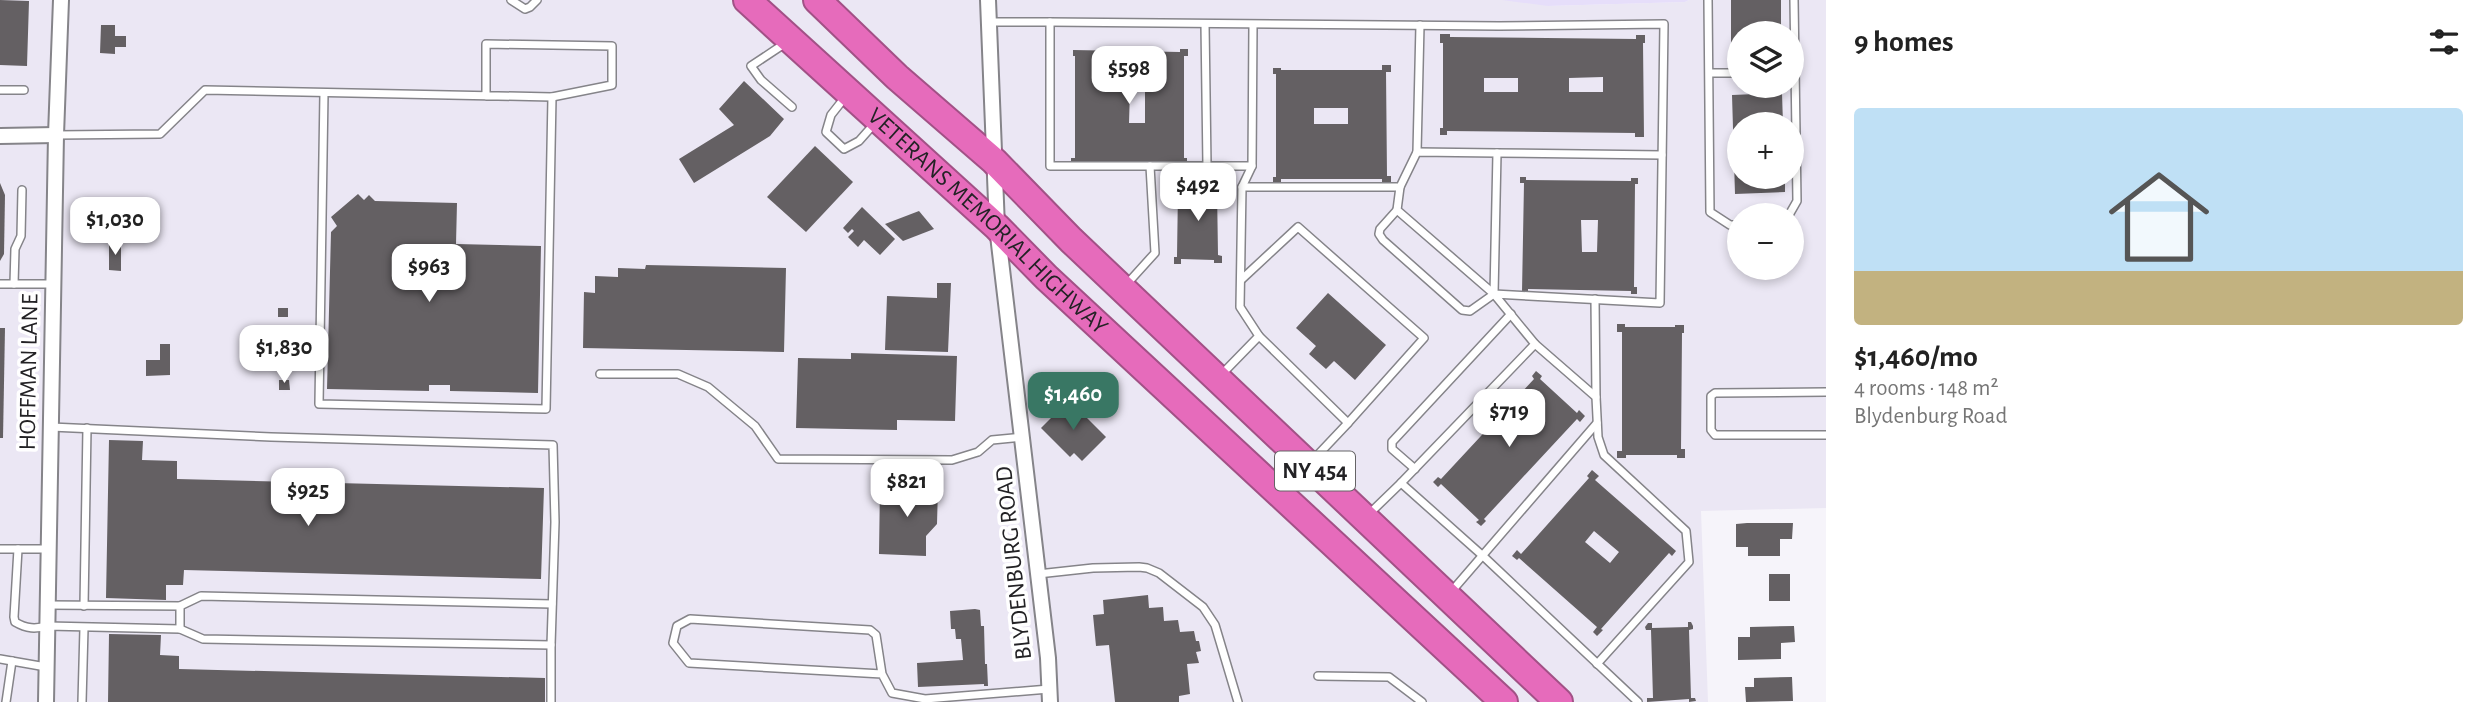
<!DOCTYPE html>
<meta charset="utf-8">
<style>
body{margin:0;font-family:"Alegreya Sans",sans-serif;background:#f2f2f2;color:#222;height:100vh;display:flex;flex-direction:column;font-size:26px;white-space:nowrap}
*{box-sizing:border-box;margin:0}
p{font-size:23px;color:#767676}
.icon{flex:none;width:38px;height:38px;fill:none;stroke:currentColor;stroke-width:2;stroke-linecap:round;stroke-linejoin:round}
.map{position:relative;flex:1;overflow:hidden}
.panel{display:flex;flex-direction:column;background:#fff;width:665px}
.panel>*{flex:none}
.buttons{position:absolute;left:1727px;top:21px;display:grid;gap:14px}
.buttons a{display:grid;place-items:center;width:77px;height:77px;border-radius:50%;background:#fff;box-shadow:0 4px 10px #0003;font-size:35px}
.price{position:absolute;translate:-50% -60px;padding:0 16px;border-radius:14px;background:#fff;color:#222;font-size:23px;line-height:46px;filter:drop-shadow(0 2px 4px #0008)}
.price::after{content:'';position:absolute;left:50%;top:42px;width:21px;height:16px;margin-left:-10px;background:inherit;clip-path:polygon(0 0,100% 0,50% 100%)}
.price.active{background:#397764;color:#fff}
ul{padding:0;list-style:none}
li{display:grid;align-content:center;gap:14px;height:371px;padding:0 28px}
li span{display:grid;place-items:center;height:217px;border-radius:7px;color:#555}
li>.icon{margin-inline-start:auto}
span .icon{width:126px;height:126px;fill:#fffc;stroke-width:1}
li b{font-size:30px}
h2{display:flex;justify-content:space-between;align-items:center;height:84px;padding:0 28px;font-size:30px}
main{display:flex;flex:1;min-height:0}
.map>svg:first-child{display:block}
</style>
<main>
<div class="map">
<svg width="1826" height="702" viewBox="0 0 1826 702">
<rect width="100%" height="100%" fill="#f6f4fa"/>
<path fill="#ebe7f4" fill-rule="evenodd" d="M0,0H1539L1548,6L1685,2L1689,0H1826V508L1701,511L1708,702H0ZM1740,33H1792V86H1740ZM1740,124H1792V177H1740ZM1740,215H1792V268H1740Z"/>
<path fill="#e6defa" d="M1502,0H1689L1685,2L1548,6Z"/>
<g fill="#646063" fill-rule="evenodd">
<path d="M0,0L29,1L27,66L0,65Z"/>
<path d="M1731,0H1781V33H1740V47H1731Z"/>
<path d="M101,25H115V36H126V47H115V54L100,53Z"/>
<path d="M1440,34H1450V37L1636,39V35H1645V43H1643L1644,137H1635V133L1447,131V135H1440V128H1443V43H1440ZM1603,77V92H1569V78ZM1484,78H1518V92H1484Z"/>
<path d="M1180,49H1188V56H1184V158H1187V164H1181V161H1079V165H1071V158H1075V56H1073V50L1180,52ZM1130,90H1145V123H1129Z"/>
<path d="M1382,65H1391V72H1386L1387,176H1391V182H1382V179H1281V184H1273V177H1276V74H1273V68H1281V70H1382ZM1314,108H1348V124H1314Z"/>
<path d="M744,81L784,119L770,136L694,183L679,159L734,125L719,109Z"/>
<path d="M1782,93L1783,124H1740V177H1785V192L1735,194L1732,95Z"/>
<path d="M815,146L853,182L806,232L767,197Z"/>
<path d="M1520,177H1526V180L1631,181V178H1638V184H1635L1634,287H1637V294H1631V291L1528,289V292H1522L1524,183H1520ZM1581,220H1598L1597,252H1582Z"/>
<path d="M1174,182H1181V185H1215V182H1221V188L1217,189L1218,255L1222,256V263H1214V260L1181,259V264H1174V257H1177L1178,190H1174Z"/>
<path d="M0,183L5,195L4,254L0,261Z"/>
<path d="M358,194L364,200L369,195L375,201L457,203L456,244L541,246L538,393L450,391V385H429V391L327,389L331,232L337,226L331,217Z"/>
<path d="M862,207L895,239L880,255L864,240L858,247L848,237L854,231L852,229L848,233L843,228Z"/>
<path d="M919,211L934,229L903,241L885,224Z"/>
<path d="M109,243H121V271L109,270Z"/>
<path d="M646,265L786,268L784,352L583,348L584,292L595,293V276L618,277V268L645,269Z"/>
<path d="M937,283H951L948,352L885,350L887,296L937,298Z"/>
<path d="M1328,293L1386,345L1355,380L1334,361L1326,369L1309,354L1316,346L1296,328Z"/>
<rect x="278" y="308" width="10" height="9"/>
<path d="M1617,324H1625V327H1675V325H1684V333H1682L1681,449H1685V458H1677V455H1626V458H1617V451H1622V332H1617Z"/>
<path d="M0,328H5L3,438H0Z"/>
<path d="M160,344H170V375L146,376V360H160Z"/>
<path d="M851,353L957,356L955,421L897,420V430L796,428L798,358L851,359Z"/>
<path d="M1536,371L1542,376L1540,379L1577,413L1579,410L1585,416L1580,422L1577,419L1484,519L1486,521L1481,526L1476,522L1479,520L1441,484L1438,487L1433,482L1438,477L1441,479L1534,379L1532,376Z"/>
<path d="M279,380H289L290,390H279Z"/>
<path d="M1069,400L1106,437L1082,461L1074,453L1070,457L1041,428Z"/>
<path d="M109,440L143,441L142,460L177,461V479L544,488L541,579L184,570L183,585H166V600L106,598Z"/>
<path d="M1592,470L1599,476L1595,480L1676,551L1672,556L1669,553L1601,629L1603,630L1597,636L1593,632L1597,627L1519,558L1517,560L1512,556L1517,550L1521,554L1589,478L1587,476ZM1594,531L1619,552L1610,563L1585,542Z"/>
<path d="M880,485L938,487L937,524L926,536V556L879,554Z"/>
<path d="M1747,523H1793L1792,539H1780V556H1748V547H1736V524Z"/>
<rect x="1769" y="574" width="21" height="27"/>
<path d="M1148,595L1149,608L1163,607L1164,621L1178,620L1180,632L1194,631L1196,641H1199L1201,651L1196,652L1199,663L1187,664L1190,694L1179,696V702H1115L1109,645L1096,646L1093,615L1104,614L1103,600Z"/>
<path d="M975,609L980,610L981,626H984L985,664H987L988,686H984V684L918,687L917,663L963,660L961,639H956L955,629H951L950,611Z"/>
<path d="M1688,622H1691L1693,626V629L1689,630L1691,698H1695L1696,701L1689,702V699L1647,702V698H1653L1651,630H1646L1645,627L1648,623H1652V628L1688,627Z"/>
<path d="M1794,626L1795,642L1781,643V659L1738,660V637H1750V627Z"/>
<path d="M109,634L161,635L160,655L179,656V669L545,678V702H108Z"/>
<path d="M1792,677L1793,701L1746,702L1745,687H1754V678Z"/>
</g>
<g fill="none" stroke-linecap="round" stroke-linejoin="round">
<g stroke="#858489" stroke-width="10">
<g id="lane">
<path d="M511,0L525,9L530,7L537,0"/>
<path d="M1708,0L1710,212L1730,225H1740"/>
<path d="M989,22H1050V166H1150"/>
<path d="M1050,22L1499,26L1664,24L1660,303L1494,294L1397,210L1400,187"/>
<path d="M1205,24L1207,166"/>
<path d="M787,42L751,66L761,80L792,107"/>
<path d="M1710,73H1740"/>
<path d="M0,90H24"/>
<path d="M324,93L319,404L546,409L552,97"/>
<path d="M846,96L831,115L826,132L844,149L859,141L875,123"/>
<path d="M56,135L160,134L205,90L552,97L612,85V46L486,44V96"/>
<path d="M1417,152L1420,25"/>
<path d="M1497,153L1662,155"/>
<path d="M1252,166L1253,25"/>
<path d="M1397,210L1380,229L1379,234L1383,240L1462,310L1470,311L1494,294"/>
<path d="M1789,215L1797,201L1794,0"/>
<path d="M1241,280L1298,227L1424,338L1348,423"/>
<path d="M0,284H53"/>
<path d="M14,284L15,249L21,236L22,190"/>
<path d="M1126,285L1155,253L1150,166H1252L1242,187"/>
<path d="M1595,299L1596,397"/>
<path d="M1259,336L1348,423L1313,460"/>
<path d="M1535,344L1596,397L1598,437L1604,455L1686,531L1689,562L1597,664"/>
<path d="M600,374H678L708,387L755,426L778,459L952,460L978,452L992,440L1022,437"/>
<path d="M1221,375L1259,336L1240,307L1242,187H1400L1417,152L1497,153L1494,294L1535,344L1401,483L1483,556L1638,702"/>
<path d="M1826,392L1715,393L1711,396V430L1715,435H1826"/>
<path d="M1415,469L1392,449V442L1511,314"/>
<path d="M1369,514L1401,483"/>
<path d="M0,549H49"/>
<path d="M18,549L14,617L15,622C27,629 35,629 48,626L180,629L203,639L551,645L555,522L553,445L271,437L51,427"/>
<path d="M1038,574L1093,568L1139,567L1147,568L1159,573L1203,607L1215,625L1238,702"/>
<path d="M1451,592L1597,423"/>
<path d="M49,605L180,606L201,596L552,604"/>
<path d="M84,606L87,428"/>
<path d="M180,629V606"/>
<path d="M0,659L46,667"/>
<path d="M882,674L876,635L870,630L690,619L677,626L673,643L689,663L882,674L892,693L925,699L1049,689"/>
<path d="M1318,676L1389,677L1422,702"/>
<path d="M6,702L12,661"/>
<path d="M82,702L84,628"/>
<path d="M551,702V645"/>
</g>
</g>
<g stroke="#858489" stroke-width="18">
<g id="street">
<path d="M988,0L997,227L1048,658L1050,702"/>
<path d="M0,136L56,135"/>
<path d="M46,702L56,135L61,0"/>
</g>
</g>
<g stroke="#a25186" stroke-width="30">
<g id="highway">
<path id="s1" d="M747,0L997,227L1046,277L1504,702"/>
<path d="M817,0L897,77L994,161L1071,240L1559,702"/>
</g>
</g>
<use href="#lane" stroke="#fff" stroke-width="7"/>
<use href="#street" stroke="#fff" stroke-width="14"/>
<use href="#highway" stroke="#e66bbb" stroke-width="26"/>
</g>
<g text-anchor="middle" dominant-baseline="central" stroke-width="7" stroke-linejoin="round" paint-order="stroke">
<rect fill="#fff" stroke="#656466" stroke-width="2" x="1275" y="451.5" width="80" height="39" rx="5"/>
<g font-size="23" font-weight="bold" fill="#232225">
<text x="1315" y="471">NY 454</text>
</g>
<g font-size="24" fill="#232225" stroke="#fff">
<text stroke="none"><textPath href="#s1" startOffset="327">VETERANS MEMORIAL HIGHWAY</textPath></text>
<text transform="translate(29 372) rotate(-89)">HOFFMAN LANE</text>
<text transform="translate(1014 563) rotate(-96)">BLYDENBURG ROAD</text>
</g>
</g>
</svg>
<div class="buttons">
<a><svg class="icon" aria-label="layers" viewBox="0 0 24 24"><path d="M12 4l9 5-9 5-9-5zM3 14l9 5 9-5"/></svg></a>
<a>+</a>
<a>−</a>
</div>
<b class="price" style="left:1129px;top:106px">$598</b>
<b class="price" style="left:1198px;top:223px">$492</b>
<b class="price" style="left:115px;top:257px">$1,030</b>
<b class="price" style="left:429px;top:304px">$963</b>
<b class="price" style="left:284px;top:385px">$1,830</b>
<b class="price active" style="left:1073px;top:432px">$1,460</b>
<b class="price" style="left:1509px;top:449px">$719</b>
<b class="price" style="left:907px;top:519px">$821</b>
<b class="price" style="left:308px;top:528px">$925</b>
</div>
<section class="panel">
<h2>9 homes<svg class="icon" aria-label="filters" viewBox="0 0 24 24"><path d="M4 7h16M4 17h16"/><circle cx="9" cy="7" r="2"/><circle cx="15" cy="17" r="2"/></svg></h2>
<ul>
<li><span style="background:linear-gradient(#bfe0f5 75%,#c2b280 0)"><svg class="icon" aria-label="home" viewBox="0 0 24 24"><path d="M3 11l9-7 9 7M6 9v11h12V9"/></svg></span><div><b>$1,460/mo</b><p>4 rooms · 148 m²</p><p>Blydenburg Road</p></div></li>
</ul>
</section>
</main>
